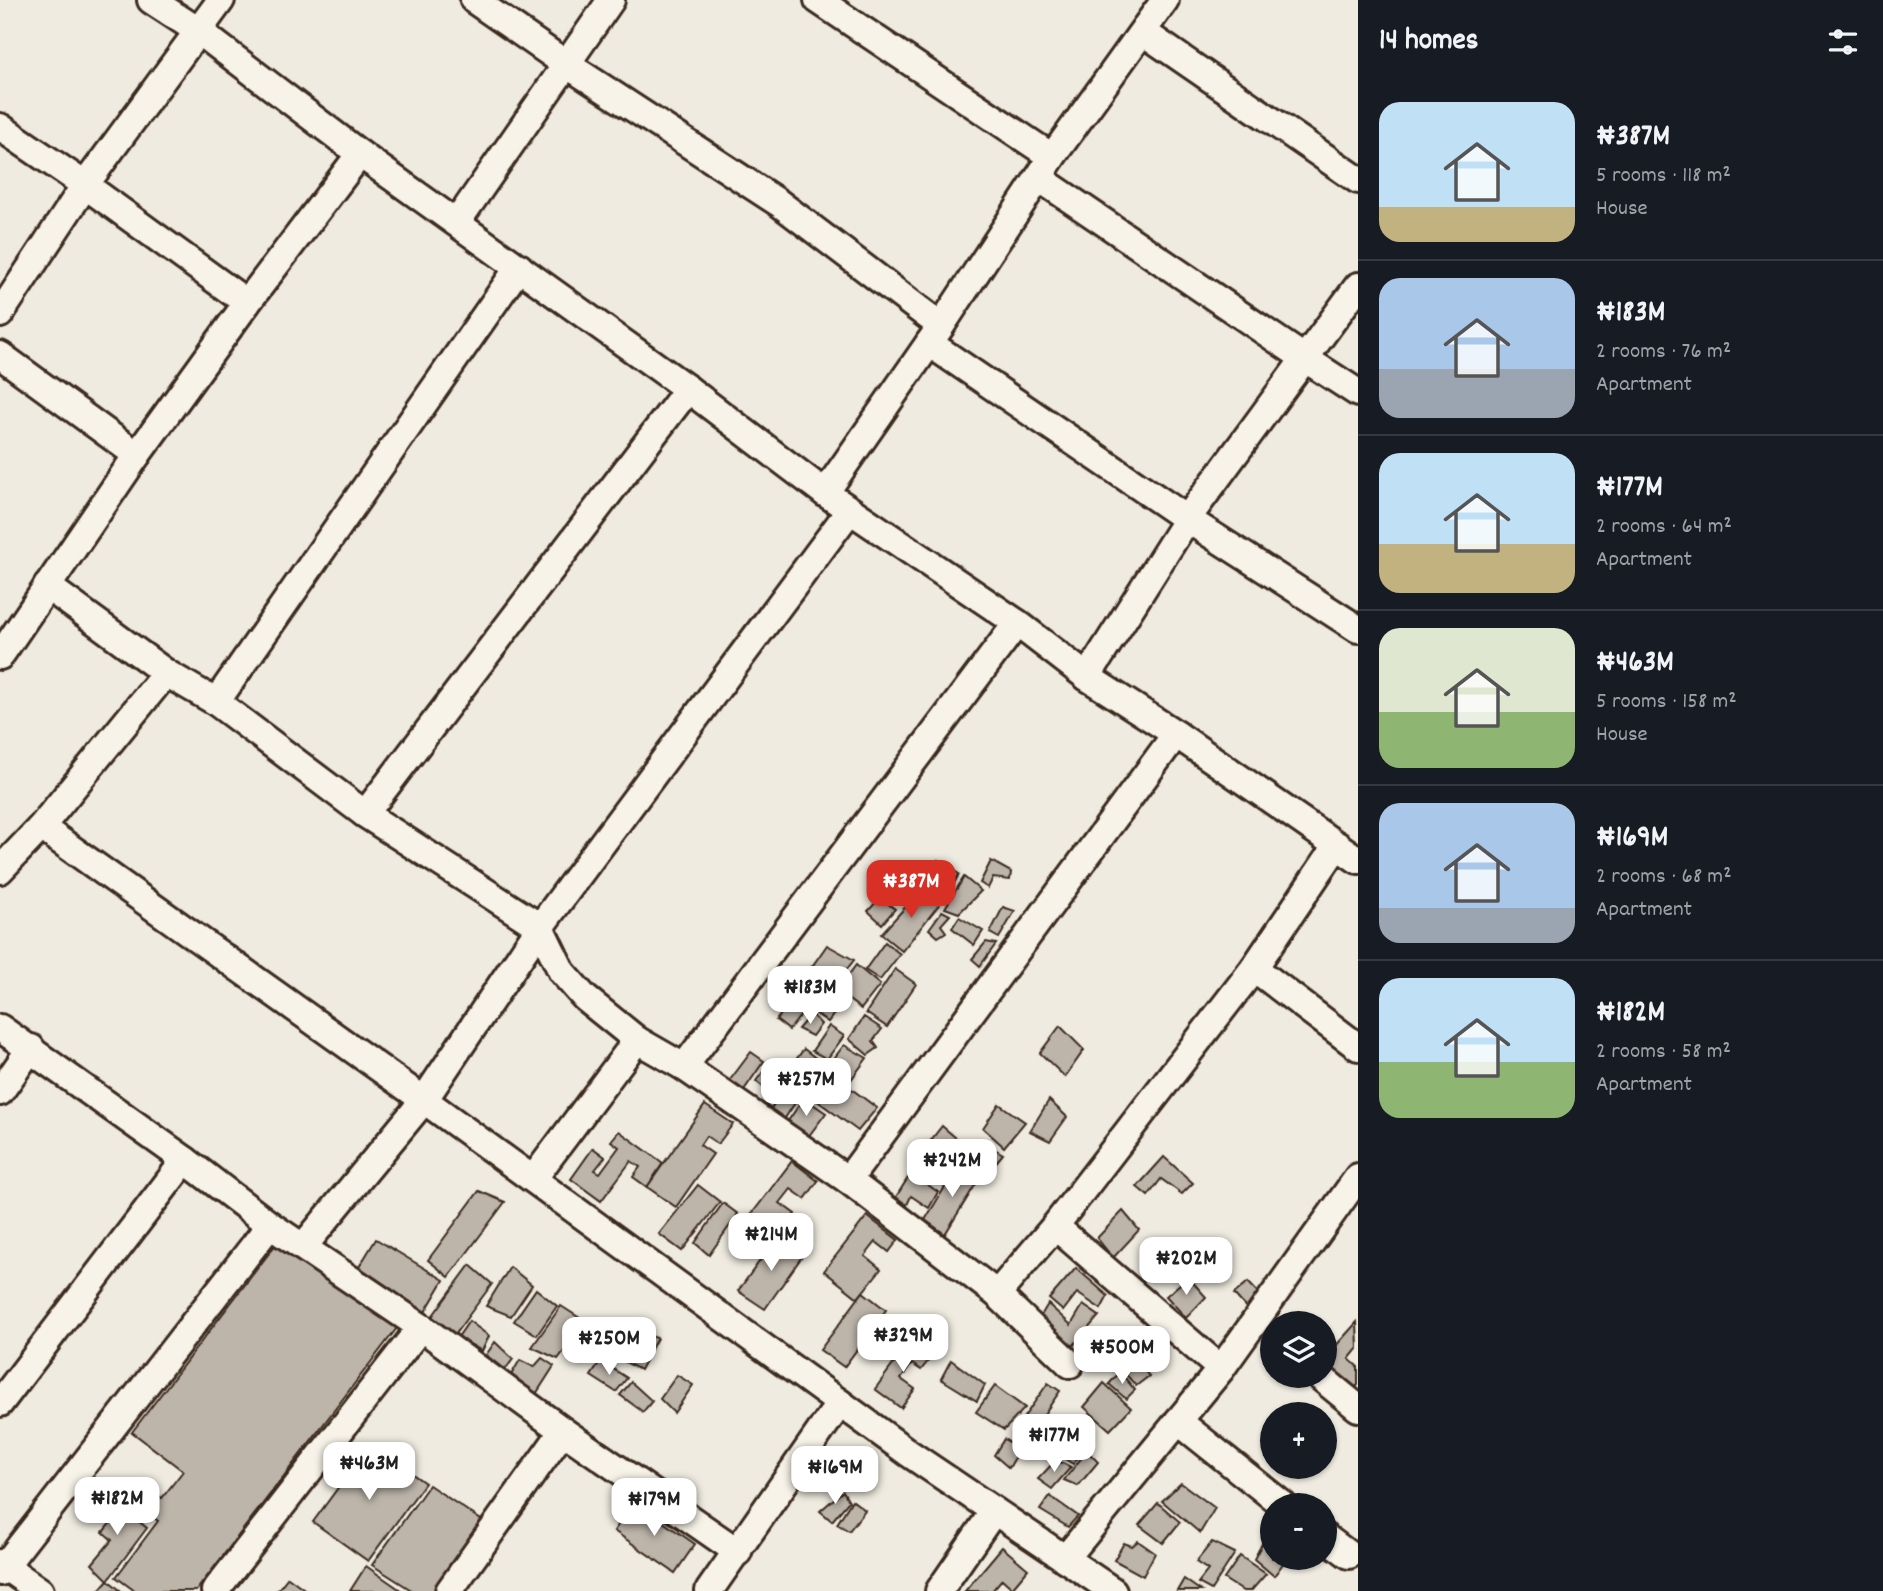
<!DOCTYPE html>
<meta charset="utf-8">
<style>
body{margin:0;font-family:Dekko,sans-serif;background:#20242c;color:#f1f3f6;height:100vh;display:flex;flex-direction:column;font-size:26px;white-space:nowrap}
*{box-sizing:border-box;margin:0}
p{font-size:23px;color:#9ea1a6}
.icon{flex:none;width:38px;height:38px;fill:none;stroke:currentColor;stroke-width:2;stroke-linecap:round;stroke-linejoin:round}
.map{position:relative;flex:1;overflow:hidden}
.side{display:flex;flex-direction:column;background:#171b24;width:525px}
.side>*{flex:none}
.fabs{position:absolute;left:1260px;top:1311px;display:grid;gap:14px}
.fabs a{display:grid;place-items:center;width:77px;height:77px;border-radius:50%;background:#171b24;box-shadow:0 2px 5px #0004;font-size:35px}
.price{position:absolute;translate:-50% -60px;padding:0 16px;border-radius:14px;background:#fff;color:#222;font-size:23px;line-height:46px;filter:drop-shadow(0 2px 4px #0008)}
.price::after{content:'';position:absolute;left:50%;top:42px;width:21px;height:16px;margin-left:-10px;background:inherit;clip-path:polygon(0 0,100% 0,50% 100%)}
.price.current{background:#d93025;color:#fff}
ul{padding:0;list-style:none}
li{display:flex;align-items:center;gap:21px;height:175px;padding:0 21px}
li+li{border-top:2px solid #363941}
li span{display:grid;place-items:center;flex:none;width:196px;height:140px;border-radius:21px;color:#555}
li>.icon{margin-inline-start:auto}
span .icon{width:84px;height:84px;fill:#fffc;stroke-width:1}
li b{font-size:30px}
h2{display:flex;justify-content:space-between;align-items:center;height:84px;padding:0 21px;font-size:30px}
main{display:flex;flex:1;min-height:0}
.map>svg:first-child{display:block}
</style>
<main>
<div class="map">
<svg width="1358" height="1591" viewBox="0 0 1358 1591">
<rect width="100%" height="100%" fill="#efebe0"/>
<filter id="ink" filterUnits="userSpaceOnUse"><feTurbulence type="fractalNoise" baseFrequency=".0143" numOctaves="2"/><feDisplacementMap in="SourceGraphic" scale="14" xChannelSelector="R" yChannelSelector="G"/><feConvolveMatrix kernelMatrix="1 2 1 2 8 2 1 2 1" color-interpolation-filters="sRGB"/></filter>
<g filter="url(#ink)">
<g fill="#bdb5aa" stroke="#3b2a1e" stroke-width="2">
<path d="M938,860L959,874L947,897L924,884Z"/>
<path d="M991,861L1011,872L1010,880L993,878L988,888L980,883Z"/>
<path d="M964,877L981,891L959,913L945,908Z"/>
<path d="M920,891L942,901L902,951L881,934Z"/>
<path d="M880,898L895,909L882,924L868,911Z"/>
<path d="M1003,907L1015,911L999,938L990,933Z"/>
<path d="M942,911L950,915L941,925L946,932L938,937L929,929Z"/>
<path d="M959,917L983,931L974,945L952,928Z"/>
<path d="M885,942L900,954L880,980L865,970Z"/>
<path d="M986,942L996,944L980,966L972,959Z"/>
<path d="M827,945L854,960L843,974L834,970L824,981L811,968Z"/>
<path d="M856,965L880,985L861,1009L837,991Z"/>
<path d="M895,969L916,984L887,1027L866,1013Z"/>
<path d="M803,974L842,1003L828,1022L788,994Z"/>
<path d="M792,1001L805,1010L789,1030L776,1020Z"/>
<path d="M811,1014L821,1024L812,1036L798,1029Z"/>
<path d="M864,1017L882,1029L873,1041L878,1048L868,1055L849,1039Z"/>
<path d="M829,1026L844,1036L827,1059L812,1051Z"/>
<path d="M1060,1026L1084,1050L1065,1077L1040,1053Z"/>
<path d="M844,1045L867,1058L850,1081L829,1065Z"/>
<path d="M804,1049L822,1063L803,1087L786,1073Z"/>
<path d="M751,1052L764,1061L744,1090L730,1080Z"/>
<path d="M769,1064L787,1080L775,1097L756,1081Z"/>
<path d="M826,1070L877,1108L858,1131L808,1094Z"/>
<path d="M790,1082L801,1094L783,1121L770,1110Z"/>
<path d="M804,1098L826,1113L808,1137L786,1124Z"/>
<path d="M1049,1100L1067,1117L1050,1141L1030,1131Z"/>
<path d="M999,1104L1025,1122L1004,1147L983,1128Z"/>
<path d="M705,1105L733,1124L718,1144L706,1136L700,1145L713,1154L676,1207L647,1187Z"/>
<path d="M942,1126L970,1150L957,1159L931,1140Z"/>
<path d="M619,1131L663,1163L647,1187L633,1177L640,1167L631,1161L601,1201L571,1179L593,1148L605,1157L595,1170L600,1173L619,1147L611,1141Z"/>
<path d="M984,1143L1003,1154L983,1178L967,1163Z"/>
<path d="M1164,1157L1193,1183L1182,1194L1161,1179L1148,1196L1137,1187Z"/>
<path d="M792,1161L818,1181L805,1199L791,1189L780,1203L795,1214L779,1236L751,1215Z"/>
<path d="M960,1162L979,1179L945,1234L925,1220Z"/>
<path d="M911,1173L938,1192L929,1208L911,1196L907,1205L896,1197Z"/>
<path d="M698,1185L720,1202L682,1251L659,1234Z"/>
<path d="M479,1191L505,1202L449,1277L428,1260Z"/>
<path d="M723,1203L738,1214L709,1255L695,1243Z"/>
<path d="M1123,1211L1139,1230L1113,1258L1097,1238Z"/>
<path d="M867,1216L898,1240L889,1252L876,1242L865,1256L881,1269L858,1298L824,1271Z"/>
<path d="M283,1235L400,1324L196,1591H135L116,1577L158,1521L133,1502L146,1486L162,1498L183,1471L132,1432Z"/>
<path d="M777,1237L803,1255L765,1309L738,1291Z"/>
<path d="M376,1239L444,1280L425,1312L359,1267Z"/>
<path d="M470,1265L492,1284L455,1334L431,1318Z"/>
<path d="M510,1267L532,1285L511,1316L486,1306Z"/>
<path d="M1076,1268L1108,1296L1101,1309L1077,1293L1063,1311L1049,1299Z"/>
<path d="M1188,1277L1206,1297L1186,1318L1166,1296Z"/>
<path d="M1248,1282L1264,1299L1249,1311L1234,1294Z"/>
<path d="M536,1289L557,1306L537,1335L514,1321Z"/>
<path d="M863,1292L886,1310L844,1367L820,1350Z"/>
<path d="M1048,1304L1071,1325L1083,1305L1099,1316L1073,1346L1037,1322Z"/>
<path d="M561,1306L586,1322L558,1359L532,1347Z"/>
<path d="M469,1321L489,1336L482,1351L458,1337Z"/>
<path d="M1357,1322L1358,1348L1349,1359L1358,1367V1385L1354,1389L1325,1364V1358Z"/>
<path d="M644,1334L657,1338L640,1370L625,1362Z"/>
<path d="M912,1339L933,1355L921,1370L912,1364L901,1379L915,1389L901,1408L875,1389Z"/>
<path d="M495,1342L513,1359L505,1370L486,1355Z"/>
<path d="M542,1358L554,1366L536,1394L511,1375L520,1360L534,1367Z"/>
<path d="M1135,1359L1149,1376L1136,1386L1122,1370Z"/>
<path d="M951,1360L985,1385L977,1401L941,1379Z"/>
<path d="M601,1361L627,1378L616,1392L591,1376Z"/>
<path d="M1120,1372L1135,1390L1126,1399L1109,1384Z"/>
<path d="M677,1375L693,1385L674,1413L660,1399Z"/>
<path d="M631,1382L652,1401L643,1412L620,1395Z"/>
<path d="M1048,1383L1060,1391L1024,1443L1012,1434Z"/>
<path d="M1104,1383L1131,1408L1110,1430L1084,1407Z"/>
<path d="M995,1386L1025,1408L1004,1430L976,1412Z"/>
<path d="M1061,1428L1085,1449L1073,1464L1044,1446Z"/>
<path d="M1004,1439L1020,1449L1009,1468L994,1455Z"/>
<path d="M370,1444L425,1483L368,1561L313,1522Z"/>
<path d="M1087,1451L1098,1462L1078,1486L1064,1480Z"/>
<path d="M1056,1460L1071,1467L1052,1489L1038,1479Z"/>
<path d="M1181,1483L1215,1508L1200,1533L1162,1501Z"/>
<path d="M429,1485L484,1522L434,1591H413L372,1565Z"/>
<path d="M843,1491L849,1501L832,1521L820,1511Z"/>
<path d="M106,1495L147,1528L108,1580L92,1564L112,1540L103,1532L113,1520L96,1507Z"/>
<path d="M1050,1496L1078,1516L1068,1527L1040,1510Z"/>
<path d="M852,1500L865,1510L849,1531L837,1524Z"/>
<path d="M634,1502L695,1544L675,1573L614,1531Z"/>
<path d="M1158,1503L1180,1522L1163,1543L1139,1525Z"/>
<path d="M1265,1538L1272,1542V1558H1287L1274,1576L1254,1559Z"/>
<path d="M1138,1541L1155,1553L1143,1576L1114,1560L1124,1543L1132,1546Z"/>
<path d="M1212,1542L1235,1553L1211,1590L1198,1583L1208,1570L1196,1562Z"/>
<path d="M1002,1547L1028,1569L1012,1588L1002,1579L992,1591H965Z"/>
<path d="M1240,1556L1266,1574L1251,1591H1243L1224,1579Z"/>
<path d="M366,1566L402,1591H350Z"/>
<path d="M288,1577L307,1591H277Z"/>
<path d="M1184,1579L1201,1591H1177Z"/>
<path d="M108,1580L121,1591H98Z"/>
</g>
<g fill="none" stroke-linecap="round" stroke-linejoin="round">
<g stroke="#3b2a1e" stroke-width="32">
<g id="minor">
<path d="M151,0L200,32L360,154L688,389L825,493L1017,623L1087,677L1176,734L1358,860"/>
<path d="M474,0L566,64L779,203L941,326"/>
<path d="M818,0L1052,157"/>
<path d="M1143,32L1358,180"/>
<path d="M0,127L85,185L247,303"/>
<path d="M1039,178L1304,358L1358,393"/>
<path d="M457,222L611,0"/>
<path d="M0,314L85,185L221,0"/>
<path d="M929,343L1187,519L1358,629"/>
<path d="M0,355L137,455"/>
<path d="M825,493L941,326L1052,157L1165,0"/>
<path d="M47,586L166,673L216,702L365,814L540,927L562,972L585,998L637,1040L684,1067L848,1180L997,1294L1070,1364"/>
<path d="M0,656L137,455L247,303L360,154"/>
<path d="M1087,677L1187,519L1358,286"/>
<path d="M216,702L519,267"/>
<path d="M365,814L688,389"/>
<path d="M41,827L424,1100L910,1454L1113,1591"/>
<path d="M0,870L41,827L166,673"/>
<path d="M1254,968L1358,1047"/>
<path d="M0,1028L185,1160L270,1225L421,1327L563,1431L738,1552"/>
<path d="M684,1067L1017,623"/>
<path d="M0,1092L31,1048"/>
<path d="M533,1179L637,1040"/>
<path d="M848,1180L1176,734"/>
<path d="M1055,1226L1221,1369"/>
<path d="M303,1247L424,1100L540,927L850,510"/>
<path d="M997,1294L1055,1226L1254,968L1337,845"/>
<path d="M1319,1376L1358,1408"/>
<path d="M0,1403L185,1160"/>
<path d="M1178,1421L1283,1505"/>
<path d="M1325,1537L1349,1555"/>
<path d="M1065,1559L1221,1369L1358,1177"/>
<path d="M0,1563L40,1591"/>
<path d="M0,1572L270,1225"/>
<path d="M215,1591L421,1327"/>
<path d="M449,1591L563,1431"/>
<path d="M709,1591L840,1403"/>
<path d="M939,1591L994,1511"/>
</g>
</g>
<use href="#minor" stroke="#f7f3e8" stroke-width="26"/>
</g>
</g>
</svg>
<div class="fabs">
<a><svg class="icon" aria-label="layers" viewBox="0 0 24 24"><path d="M12 4l9 5-9 5-9-5zM3 14l9 5 9-5"/></svg></a>
<a>+</a>
<a>−</a>
</div>
<b class="price current" style="left:911px;top:920px">₦387M</b>
<b class="price" style="left:810px;top:1026px">₦183M</b>
<b class="price" style="left:806px;top:1118px">₦257M</b>
<b class="price" style="left:952px;top:1199px">₦242M</b>
<b class="price" style="left:771px;top:1273px">₦214M</b>
<b class="price" style="left:1186px;top:1297px">₦202M</b>
<b class="price" style="left:903px;top:1374px">₦329M</b>
<b class="price" style="left:609px;top:1377px">₦250M</b>
<b class="price" style="left:1122px;top:1386px">₦500M</b>
<b class="price" style="left:1054px;top:1474px">₦177M</b>
<b class="price" style="left:369px;top:1502px">₦463M</b>
<b class="price" style="left:835px;top:1506px">₦169M</b>
<b class="price" style="left:117px;top:1537px">₦182M</b>
<b class="price" style="left:654px;top:1538px">₦179M</b>
</div>
<section class="side">
<h2>14 homes<svg class="icon" aria-label="filters" viewBox="0 0 24 24"><path d="M4 7h16M4 17h16"/><circle cx="9" cy="7" r="2"/><circle cx="15" cy="17" r="2"/></svg></h2>
<ul>
<li><span style="background:linear-gradient(#bfe0f5 75%,#c2b280 0)"><svg class="icon" aria-label="home" viewBox="0 0 24 24"><path d="M3 11l9-7 9 7M6 9v11h12V9"/></svg></span><div><b>₦387M</b><p>5 rooms · 118 m²</p><p>House</p></div></li>
<li><span style="background:linear-gradient(#a9c7e8 65%,#9aa5b1 0)"><svg class="icon" aria-label="home" viewBox="0 0 24 24"><path d="M3 11l9-7 9 7M6 9v11h12V9"/></svg></span><div><b>₦183M</b><p>2 rooms · 76 m²</p><p>Apartment</p></div></li>
<li><span style="background:linear-gradient(#bfe0f5 65%,#c2b280 0)"><svg class="icon" aria-label="home" viewBox="0 0 24 24"><path d="M3 11l9-7 9 7M6 9v11h12V9"/></svg></span><div><b>₦177M</b><p>2 rooms · 64 m²</p><p>Apartment</p></div></li>
<li><span style="background:linear-gradient(#dfe7d0 60%,#8fb573 0)"><svg class="icon" aria-label="home" viewBox="0 0 24 24"><path d="M3 11l9-7 9 7M6 9v11h12V9"/></svg></span><div><b>₦463M</b><p>5 rooms · 158 m²</p><p>House</p></div></li>
<li><span style="background:linear-gradient(#a9c7e8 75%,#9aa5b1 0)"><svg class="icon" aria-label="home" viewBox="0 0 24 24"><path d="M3 11l9-7 9 7M6 9v11h12V9"/></svg></span><div><b>₦169M</b><p>2 rooms · 68 m²</p><p>Apartment</p></div></li>
<li><span style="background:linear-gradient(#bfe0f5 60%,#8fb573 0)"><svg class="icon" aria-label="home" viewBox="0 0 24 24"><path d="M3 11l9-7 9 7M6 9v11h12V9"/></svg></span><div><b>₦182M</b><p>2 rooms · 58 m²</p><p>Apartment</p></div></li>
</ul>
</section>
</main>
